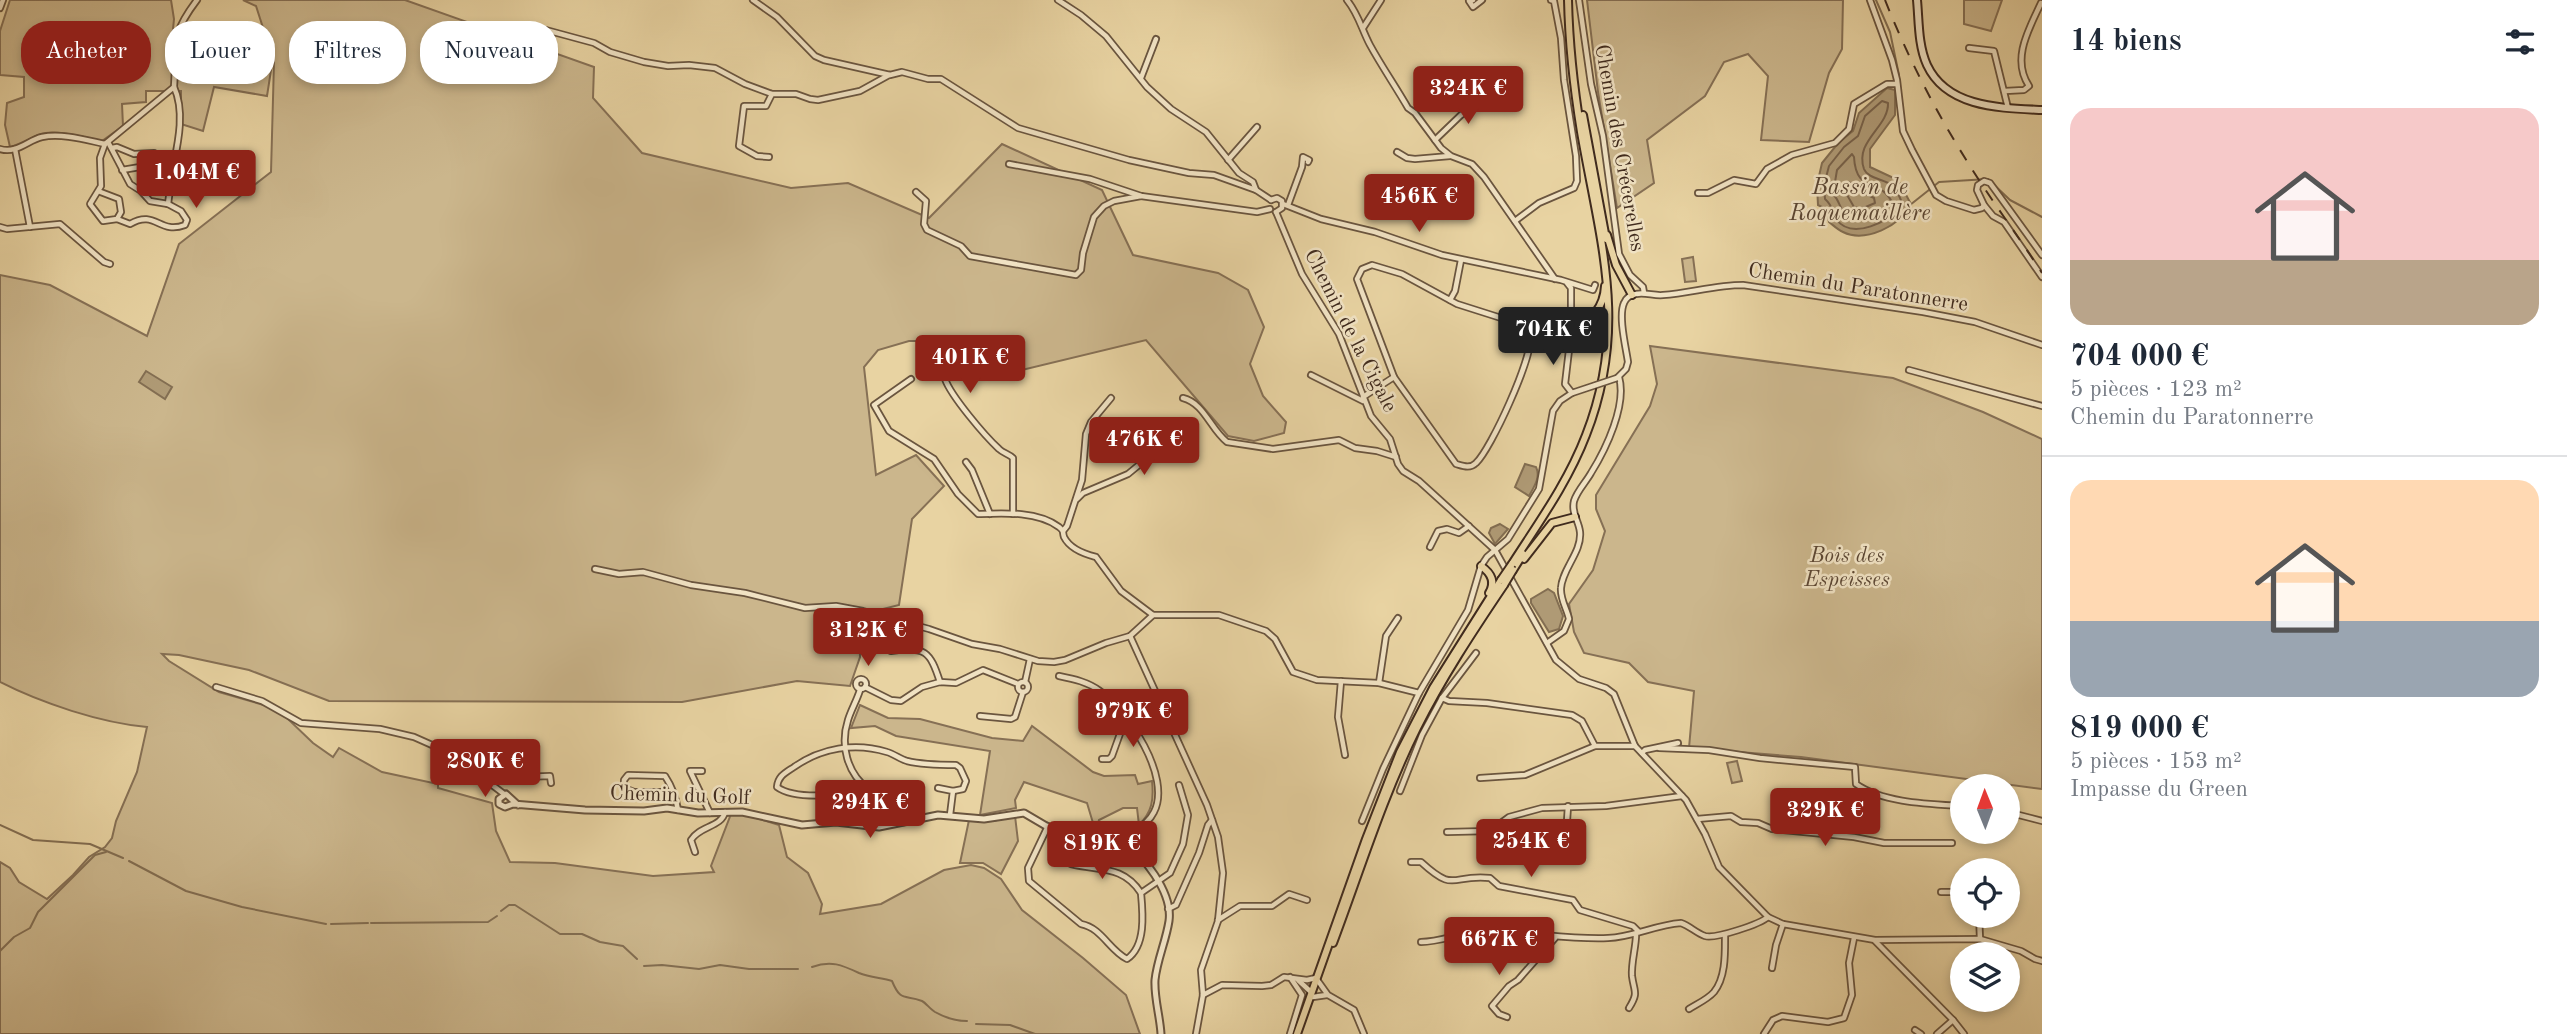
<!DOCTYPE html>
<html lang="fr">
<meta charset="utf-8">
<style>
body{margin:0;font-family:"Old Standard TT",serif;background:#f2f2f3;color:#1f2937;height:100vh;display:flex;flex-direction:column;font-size:26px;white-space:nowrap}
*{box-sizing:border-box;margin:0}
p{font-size:23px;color:#747a83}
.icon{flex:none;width:38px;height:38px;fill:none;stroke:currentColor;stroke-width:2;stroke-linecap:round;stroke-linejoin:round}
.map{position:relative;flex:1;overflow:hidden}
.details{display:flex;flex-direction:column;background:#fff;width:525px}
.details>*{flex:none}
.banner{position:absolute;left:21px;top:21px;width:665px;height:63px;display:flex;gap:14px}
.needle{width:46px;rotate:359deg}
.tools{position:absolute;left:1950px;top:774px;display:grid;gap:14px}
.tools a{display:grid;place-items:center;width:70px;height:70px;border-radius:50%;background:#fff;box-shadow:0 4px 10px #0003;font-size:35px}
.price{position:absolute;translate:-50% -60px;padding:0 16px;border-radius:7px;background:#8f2418;color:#fff;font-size:23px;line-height:46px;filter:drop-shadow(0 2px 4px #0008)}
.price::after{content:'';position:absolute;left:50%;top:42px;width:21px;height:16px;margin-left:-10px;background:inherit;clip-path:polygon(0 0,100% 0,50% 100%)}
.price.selected{background:#222;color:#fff}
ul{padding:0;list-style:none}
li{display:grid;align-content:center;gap:14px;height:371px;padding:0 28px}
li+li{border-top:2px solid #e0e1e3}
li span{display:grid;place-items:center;height:217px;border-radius:21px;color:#555}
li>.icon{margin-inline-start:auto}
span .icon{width:126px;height:126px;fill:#fffc;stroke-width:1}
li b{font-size:30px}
h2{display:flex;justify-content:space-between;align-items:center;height:84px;padding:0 28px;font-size:30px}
.chip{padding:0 24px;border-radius:28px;background:#fff;box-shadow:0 4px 10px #0003;font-size:24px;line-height:63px}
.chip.selected{background:#8f2418;color:#fff}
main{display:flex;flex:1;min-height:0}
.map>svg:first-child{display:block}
</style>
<main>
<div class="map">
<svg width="2042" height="1034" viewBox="0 0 2042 1034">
<rect width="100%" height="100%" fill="#e8d3a2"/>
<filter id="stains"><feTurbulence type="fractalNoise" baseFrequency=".00286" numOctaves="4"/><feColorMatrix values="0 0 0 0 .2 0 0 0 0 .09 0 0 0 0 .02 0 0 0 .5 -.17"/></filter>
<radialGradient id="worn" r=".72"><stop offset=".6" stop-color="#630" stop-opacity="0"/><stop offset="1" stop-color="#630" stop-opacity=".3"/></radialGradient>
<g fill="#cbb68c" stroke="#867055" stroke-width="2">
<path d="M10,0H171L174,19L171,49L219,58L272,64L267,96L214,87L203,131L181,124V91H146V102L122,104L123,126L102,141C87,138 55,129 41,134C30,138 21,144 10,147L5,125L7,103L24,97V77L0,75V31Z"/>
<path d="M243,0H405L594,67L593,98L642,153L791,188L848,183L929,218L1002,144L1102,190L1133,255L1218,273L1248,290L1264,327L1250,364L1263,396L1286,422L1284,433L1254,441L1228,436L1146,340L1022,370L957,341H909L878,350L864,367L876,475L916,455L944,486L912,519L899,605L859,615L860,657L850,686L797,681L682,702L329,701L249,670L179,655L162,654L169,661L219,692L267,706L287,718L313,743L333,757L339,748L382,772L438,784V788L492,803L496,831L510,862L555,863L653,876L714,872L711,866L731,814H743L779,825L787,857L808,873L822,904L820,914L881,904L944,870L971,865L984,868L1001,879L1022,910L1083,958L1126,995L1140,1034H0V862L10,868L19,882L47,899L73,875L89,857L105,847L112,838L116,821L137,772L147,727C101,723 41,703 0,682V275L50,285L147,336L179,244L271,172L274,62L256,6Z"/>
<path d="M1587,0H1843L1842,49L1829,73L1809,142L1761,140L1768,76L1748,54L1724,62L1705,96L1647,140L1654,183L1617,208L1598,92Z"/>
<path d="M1964,0H2002L1991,31L1964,24Z"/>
<path d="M1693,257L1696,281L1685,282L1682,259Z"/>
<path d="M1650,346L1893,378L1983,412L2042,439V789L1801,757L1689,748L1694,691L1648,682L1629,663L1584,653L1574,632L1569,604L1593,570L1605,531L1596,509V495L1650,406L1657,384Z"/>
<path d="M860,705L888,718L920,719L992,738L1023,741L1032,726L1093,772L1104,776L1135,775L1138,784L1152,781C1154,800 1152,812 1139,825L1137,808H1123L1099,820L1098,824L1093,823L1087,803L1024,782L1015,800L1016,808L980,815L990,751L896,736L875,726L851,728Z"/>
<path d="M1737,761L1742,781L1732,783L1727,763Z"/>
<path d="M1015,816L1018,841L1001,874L983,863H960L969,820L993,821Z"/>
</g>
<g fill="#af9a75" stroke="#836e52" stroke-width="2">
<path d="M1887,88L1895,90V115L1870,149V167L1898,180L1911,204C1901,226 1865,243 1843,232C1838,230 1833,225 1829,222L1826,209L1818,205L1817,185L1822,163L1839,142L1853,131L1859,113Z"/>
<path d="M146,371L172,387L165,399L139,382Z"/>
<path d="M1525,464L1536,467C1541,477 1534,487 1529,496L1515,487Z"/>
<path d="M1500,524L1508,529L1495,544L1489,533L1491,528Z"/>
<path d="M1548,589L1554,593L1563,616L1559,629L1549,632L1531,603V599Z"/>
</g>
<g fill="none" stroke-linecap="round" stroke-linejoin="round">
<g stroke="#78624a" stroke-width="2">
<path d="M1882,101L1888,103C1889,127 1854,141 1864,169C1868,179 1885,179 1893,186C1897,190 1901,200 1903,206C1889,220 1853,242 1836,219C1831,211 1834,207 1825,199L1824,185L1829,166L1844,147L1858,136L1865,116Z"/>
<path d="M1852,154L1854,157C1856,194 1879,177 1892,202C1885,213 1854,229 1844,213C1839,206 1839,200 1833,194L1837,170Z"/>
<path d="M1849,182L1857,190L1874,198L1875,203L1861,209L1854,207L1843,188L1845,183Z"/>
</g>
<g stroke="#836e52" stroke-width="2">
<path d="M1876,0L1890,32L1899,75"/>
<path d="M1910,205L1939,182L1988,179L2010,200L2042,217"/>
<path d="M0,825L33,840L90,844L123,858"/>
<path d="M129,861L186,891L242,907L326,924"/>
<path d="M501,911L509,905H515L560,934H582L600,942L623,946L637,959"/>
<path d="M371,923L488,922L497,916"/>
<path d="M331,924L368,923"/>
<path d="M0,951L14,937L30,928L38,912L95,855L106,852"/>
<path d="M644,966L662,965L699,969L720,965L749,969H798"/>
<path d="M812,967C831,960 842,965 859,973C869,977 881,978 892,981C901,1003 905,994 922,1001C926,1003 930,1009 935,1012C944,1017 956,1021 967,1021"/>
<path d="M976,1024L1010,1025L1035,1034"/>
</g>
<g stroke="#6a553f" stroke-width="8">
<g id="minor">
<path d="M753,0L777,17L815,56L824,60L890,75L902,72L928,79H941L1018,128L1129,160L1189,173L1214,175L1256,190"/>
<path d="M1058,0L1081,15L1106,36L1147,87L1171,109L1206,132L1239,173L1253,182L1256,190L1271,200"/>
<path d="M1347,0C1359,15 1361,28 1370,45C1382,67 1396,87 1408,108L1415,113L1441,148L1451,156L1472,164L1484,177L1555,279"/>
<path d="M1473,0L1469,1L1473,7L1482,0"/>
<path d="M1579,0L1591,84L1603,136L1619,254L1630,275L1643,287L1644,293"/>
<path d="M1870,0L1892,60L1897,80L1903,131L1912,150L1936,195L1946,201L1974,210L1982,208L1984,205"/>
<path d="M0,8L3,0"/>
<path d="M1363,28L1381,0"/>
<path d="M546,30L594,43L610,52L644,62L668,66L689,65L715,68L745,84L772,94H796L810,99L818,100L860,91L889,75"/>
<path d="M1969,48L1994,51L2008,108"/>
<path d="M1141,78L1156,39"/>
<path d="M2005,91L2024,90L2029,86C2011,59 2029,29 2041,3"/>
<path d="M1435,140L1461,115L1492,97"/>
<path d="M108,142L130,184L141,191L150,201L168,204L181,211L187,220L185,225C159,235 156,209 130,224L117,219"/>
<path d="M112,148L117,147L134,154L154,153"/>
<path d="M0,149C17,154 28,140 42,137C62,133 86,140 105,144L174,87C177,44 169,37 197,0"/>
<path d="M15,149L30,227"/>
<path d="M1397,152L1407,158L1415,159L1450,156"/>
<path d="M769,157L757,156L739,146L744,106H766L772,94"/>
<path d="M1228,160L1257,127"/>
<path d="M1009,164L1090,179L1141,196L1257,212L1270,209"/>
<path d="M122,170L146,166L152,180L170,189L175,182C171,167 161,166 146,166"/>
<path d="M172,173C177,147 186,113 174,87"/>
<path d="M98,191L119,199L121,212L117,219L103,221L90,204L101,186L100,158L105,144"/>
<path d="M916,192L926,201L924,224L927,230L961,246L970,256L1076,275L1081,270L1083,253L1094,217L1104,206L1114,201L1141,196"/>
<path d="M1698,193H1708L1734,180L1756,184L1767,169L1792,155L1835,143L1849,129L1854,104L1887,84H1897"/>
<path d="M1271,200L1277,198L1282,201V208L1276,212"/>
<path d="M168,204L170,189"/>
<path d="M1283,204L1321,219L1375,232L1442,255L1561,280L1593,290L1595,285"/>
<path d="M1288,205L1302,167L1303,157L1309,160L1308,162"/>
<path d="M1276,212L1302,274L1339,334L1371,416L1390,439L1398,464L1403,471L1419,481L1495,550L1556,660L1579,679L1606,688L1614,694L1635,746L1686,800L1705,834L1719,867L1768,917L1783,924L1875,940L1980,939L2021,951L2035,959L2042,961"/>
<path d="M1515,221L1539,203L1574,188L1577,181L1576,156L1564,80L1561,38L1554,1L1551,0"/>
<path d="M0,227L7,229L60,224L104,262L110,264"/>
<path d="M2042,255L1990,183L1984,181L1978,185L1977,190L1984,205L1993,216L2004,222L2042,277"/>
<path d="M1372,265L1402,274L1457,304L1520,324C1525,327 1529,331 1530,337C1533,357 1491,449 1476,463C1470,469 1463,466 1456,464L1394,377L1357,279L1362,269Z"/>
<path d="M1567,283L1571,288V333L1565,384L1572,393L1596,385"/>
<path d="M1450,300L1455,291L1461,260"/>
<path d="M1909,370L2042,406"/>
<path d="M1311,375L1363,401"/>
<path d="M1617,378L1626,369L1628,362C1626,348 1618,316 1624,303C1626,298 1630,295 1636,294C1645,292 1654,296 1663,295C1690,293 1716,285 1743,285L1923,312L1975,322L2042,345"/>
<path d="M911,379L874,405L889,431L934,459L958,494L978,514C1003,513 1038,511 1059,527C1065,532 1062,531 1064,537C1070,549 1084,554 1096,557L1121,591L1153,615"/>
<path d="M945,379C951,396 984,435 999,449C1003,453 1009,454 1013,458V514"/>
<path d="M1363,397L1394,377"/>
<path d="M1183,398C1204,403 1211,430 1227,442L1273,449L1339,440L1355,448L1377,451L1396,457"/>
<path d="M966,462L972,470L990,514"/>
<path d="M1077,499L1083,493L1128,474L1145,460L1144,444L1131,442"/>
<path d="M1063,531L1067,526L1082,480L1086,434L1091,422L1111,398"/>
<path d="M1430,547L1438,531L1447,529L1459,533L1469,526"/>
<path d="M595,569L619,574L643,572L691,585L745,593L805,608L836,606L863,611L929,629L972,644L1000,649L1038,661L1054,662L1065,660L1106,643L1130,636L1153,615H1219L1266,631L1275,639L1293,672L1317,680L1379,683L1419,693"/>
<path d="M1130,636L1207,805L1218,837L1223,873L1218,921L1201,970L1203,995L1196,1034"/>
<path d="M1547,643L1564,631L1569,619C1567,609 1560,599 1561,588C1562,569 1582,552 1580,532C1579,521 1571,513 1574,501C1577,491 1586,482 1591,473C1606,449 1627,405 1619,377"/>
<path d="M890,646L891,651C925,646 930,651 940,682"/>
<path d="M1059,676C1074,679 1088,682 1100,691C1128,711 1172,777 1154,812C1148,825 1132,831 1122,841"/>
<circle cx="861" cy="684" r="5"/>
<path d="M1341,681L1338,717L1345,755"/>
<circle cx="1023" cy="687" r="5"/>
<path d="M1025,682L1030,659"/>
<path d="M1379,683L1386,636L1398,618"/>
<path d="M216,687L262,701L301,723L380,729L414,737L450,753L504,794"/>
<path d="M865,687L891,700L901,701L922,687L940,682L956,683L983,670L1018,684"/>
<path d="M860,690C857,700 851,710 848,720C840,745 847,773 868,789C881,800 894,809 904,822"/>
<path d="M1442,698L1449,701L1487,703L1572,715L1582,721L1595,746H1635"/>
<path d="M980,716L1011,719L1015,717L1023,692"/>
<path d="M1659,748L1709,750L1760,758L1855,767L1856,784C1883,803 1929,804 1962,806"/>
<path d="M1642,753L1645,750L1678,743"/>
<path d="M1102,759H1109L1112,756L1126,717"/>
<path d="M702,771H690L710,813"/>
<path d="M1480,778L1525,775L1595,746"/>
<path d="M487,782L493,778L550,776L551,783"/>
<path d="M938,788L953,791L950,815"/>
<path d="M868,789C846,795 796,801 777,787C778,776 785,773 794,767C821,748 855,742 887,752C894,754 900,759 907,761C923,765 940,765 956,765L960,768L966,781L963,789L953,791"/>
<path d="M1400,791L1422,735L1442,698L1476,653"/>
<path d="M673,792H634L624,788V780L628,775L665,776C671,785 676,798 678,810"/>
<path d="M1568,806L1567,821L1569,832"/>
<path d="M2007,812L2042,821"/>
<path d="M1697,819L1731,816L1741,822L1758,823L1772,829L1854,837L1884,843H1952"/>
<path d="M1362,821L1383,769L1419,693L1468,610L1481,566L1487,557L1508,539L1539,489L1553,411L1560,401L1572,393"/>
<path d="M1048,826L1028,868L1029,881L1081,924C1102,928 1109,950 1127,959C1146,946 1143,914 1141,893L1170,873L1183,844L1188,815L1179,785"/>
<path d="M1447,832L1490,831L1509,817L1542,808L1606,806L1682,796"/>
<path d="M695,852L691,840C699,826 722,827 725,812"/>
<path d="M1411,862H1421C1456,894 1450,874 1490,878L1499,886L1573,900L1580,910L1633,926L1639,932"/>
<path d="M1071,864C1099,871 1123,865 1141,893"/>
<path d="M1941,892H1962"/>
<path d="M1168,909L1176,905L1199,853L1208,825L1212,820"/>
<path d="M1979,915L1980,939"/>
<path d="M1218,920L1240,906H1272L1289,894L1307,900"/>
<path d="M1875,941L1953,1020L1964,1034"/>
<path d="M1421,942C1441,942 1459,933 1479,932C1522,930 1565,940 1608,938C1633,937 1655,925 1681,923C1690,926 1696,933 1705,936C1716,939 1760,924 1768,917"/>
<path d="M1772,968L1776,945L1783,924"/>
<path d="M1298,980L1311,992"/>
<path d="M1318,981L1328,995L1354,1010L1364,1034"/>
<path d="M1203,995L1222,985L1262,986L1271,985L1284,977L1307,980L1316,978"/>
<path d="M1313,997L1327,995"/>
<path d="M1629,1008C1639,992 1634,992 1632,976C1631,963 1636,947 1636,935"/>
<path d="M1689,1009C1697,1004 1708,999 1714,992C1726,977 1725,953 1725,935"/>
<path d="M1507,1017L1499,1014L1492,1006L1509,986L1518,980L1555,938"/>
<path d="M1915,1030L1921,1034"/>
<path d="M1290,1034L1302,995L1290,977"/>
<path d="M1764,1034L1773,1020L1782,1016L1828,1022L1844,1018L1852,995L1849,963L1854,938"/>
<path d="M1937,1034L1953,1020"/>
</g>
</g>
<g stroke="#6a553f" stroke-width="9">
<path id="tertiary" d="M518,805L506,794L499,799V804L505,807L513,804L585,810L644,811L667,808L698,813L742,812L802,825L836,822L879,827L938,815L984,819L1024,813L1075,843L1096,845L1120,840C1143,853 1173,893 1169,921C1166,941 1157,960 1155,980C1154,998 1160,1016 1161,1034"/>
</g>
<g stroke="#402b1e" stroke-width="10">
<path id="secondary" d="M1917,0C1919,21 1918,45 1927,65C1947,108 2001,108 2042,110"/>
</g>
<g stroke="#402b1e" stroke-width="10">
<g id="primary">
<path d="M1583,115L1606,239"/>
<path d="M1607,235L1616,265L1632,295"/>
<path d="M1571,327C1592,323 1604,306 1605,286"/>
<path d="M1524,559L1552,523L1575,517"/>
<path d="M1512,564C1539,522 1568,482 1586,435C1629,325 1600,242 1581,132C1574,89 1569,44 1568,0"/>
<path d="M1481,566C1491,573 1496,582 1489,593"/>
<path d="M1513,570L1523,554"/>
<path d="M1333,943C1360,871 1383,796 1417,728C1442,678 1473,631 1504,585"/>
<path d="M1297,1034L1366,839L1400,752L1433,688L1501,580"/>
</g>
</g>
<use href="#minor" stroke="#f0e2c3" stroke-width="4.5"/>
<use href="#tertiary" stroke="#f0e2c3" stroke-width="5"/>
<use href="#secondary" stroke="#f0e2c3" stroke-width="6"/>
<use href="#primary" stroke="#e8d3a2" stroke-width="6"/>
<path stroke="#402b1e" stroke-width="2" stroke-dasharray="12 12" stroke-linecap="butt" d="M1885,0C1908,58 1937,114 1970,166C1993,203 2019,237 2042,273"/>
<g stroke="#6a553f" stroke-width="8" stroke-linecap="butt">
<path id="minor-bridge" d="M1596,385L1617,378"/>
</g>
<g stroke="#402b1e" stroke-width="10" stroke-linecap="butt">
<g id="primary-bridge">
<path d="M1501,580L1512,564"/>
<path d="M1504,585L1513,570"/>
</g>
</g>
<use href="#minor-bridge" stroke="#f0e2c3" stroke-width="4.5"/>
<use href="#primary-bridge" stroke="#e8d3a2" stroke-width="6"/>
</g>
<g text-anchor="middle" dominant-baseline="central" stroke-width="5" stroke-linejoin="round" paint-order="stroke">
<g font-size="21" fill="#402b1e" stroke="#f0e2c3">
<text transform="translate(1619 148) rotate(80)">Chemin des Crécerelles</text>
<text transform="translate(1858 288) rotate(9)">Chemin du Paratonnerre</text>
<text transform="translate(1350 331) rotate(63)">Chemin de la Cigale</text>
<text transform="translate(680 796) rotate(2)">Chemin du Golf</text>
</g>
<g font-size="21" font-style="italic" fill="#5c4734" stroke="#f0e2c3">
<text x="1847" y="556">Bois des<tspan x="1847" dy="24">Espeisses</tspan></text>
</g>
<g font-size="23" font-style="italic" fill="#5c4734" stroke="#f0e2c3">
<text x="1860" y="187">Bassin de<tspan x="1860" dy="26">Roquemaillère</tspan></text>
</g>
</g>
<rect width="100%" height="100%" filter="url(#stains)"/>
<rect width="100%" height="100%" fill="url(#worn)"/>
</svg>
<div class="tools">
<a><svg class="needle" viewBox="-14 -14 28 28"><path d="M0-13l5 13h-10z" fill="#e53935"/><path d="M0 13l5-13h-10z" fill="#747a83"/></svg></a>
<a><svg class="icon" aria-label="locate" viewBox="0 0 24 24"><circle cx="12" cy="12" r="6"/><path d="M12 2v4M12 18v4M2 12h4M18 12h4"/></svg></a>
<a><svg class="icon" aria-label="layers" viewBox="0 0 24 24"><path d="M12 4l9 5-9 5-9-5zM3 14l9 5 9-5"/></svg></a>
</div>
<b class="price" style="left:1468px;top:126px">324K €</b>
<b class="price" style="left:196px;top:210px">1.04M €</b>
<b class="price" style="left:1419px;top:234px">456K €</b>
<b class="price selected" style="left:1553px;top:367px">704K €</b>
<b class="price" style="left:970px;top:395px">401K €</b>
<b class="price" style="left:1144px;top:477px">476K €</b>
<b class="price" style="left:868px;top:668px">312K €</b>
<b class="price" style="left:1133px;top:749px">979K €</b>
<b class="price" style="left:485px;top:799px">280K €</b>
<b class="price" style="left:870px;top:840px">294K €</b>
<b class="price" style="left:1825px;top:848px">329K €</b>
<b class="price" style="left:1531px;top:879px">254K €</b>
<b class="price" style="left:1102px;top:881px">819K €</b>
<b class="price" style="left:1499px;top:977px">667K €</b>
<div class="banner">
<a class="chip selected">Acheter</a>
<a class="chip">Louer</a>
<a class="chip">Filtres</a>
<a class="chip">Nouveau</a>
</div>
</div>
<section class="details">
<h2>14 biens<svg class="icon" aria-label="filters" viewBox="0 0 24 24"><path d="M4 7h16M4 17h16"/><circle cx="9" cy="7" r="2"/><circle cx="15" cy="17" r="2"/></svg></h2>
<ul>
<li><span style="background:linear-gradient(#f6c9c9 70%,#b9a48a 0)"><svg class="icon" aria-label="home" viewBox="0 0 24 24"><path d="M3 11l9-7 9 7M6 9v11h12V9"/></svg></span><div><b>704 000 €</b><p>5 pièces · 123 m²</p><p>Chemin du Paratonnerre</p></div></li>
<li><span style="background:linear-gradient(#ffd9b3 65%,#9aa5b1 0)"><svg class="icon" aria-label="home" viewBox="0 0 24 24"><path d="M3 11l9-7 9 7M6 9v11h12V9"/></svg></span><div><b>819 000 €</b><p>5 pièces · 153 m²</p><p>Impasse du Green</p></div></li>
</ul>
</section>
</main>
